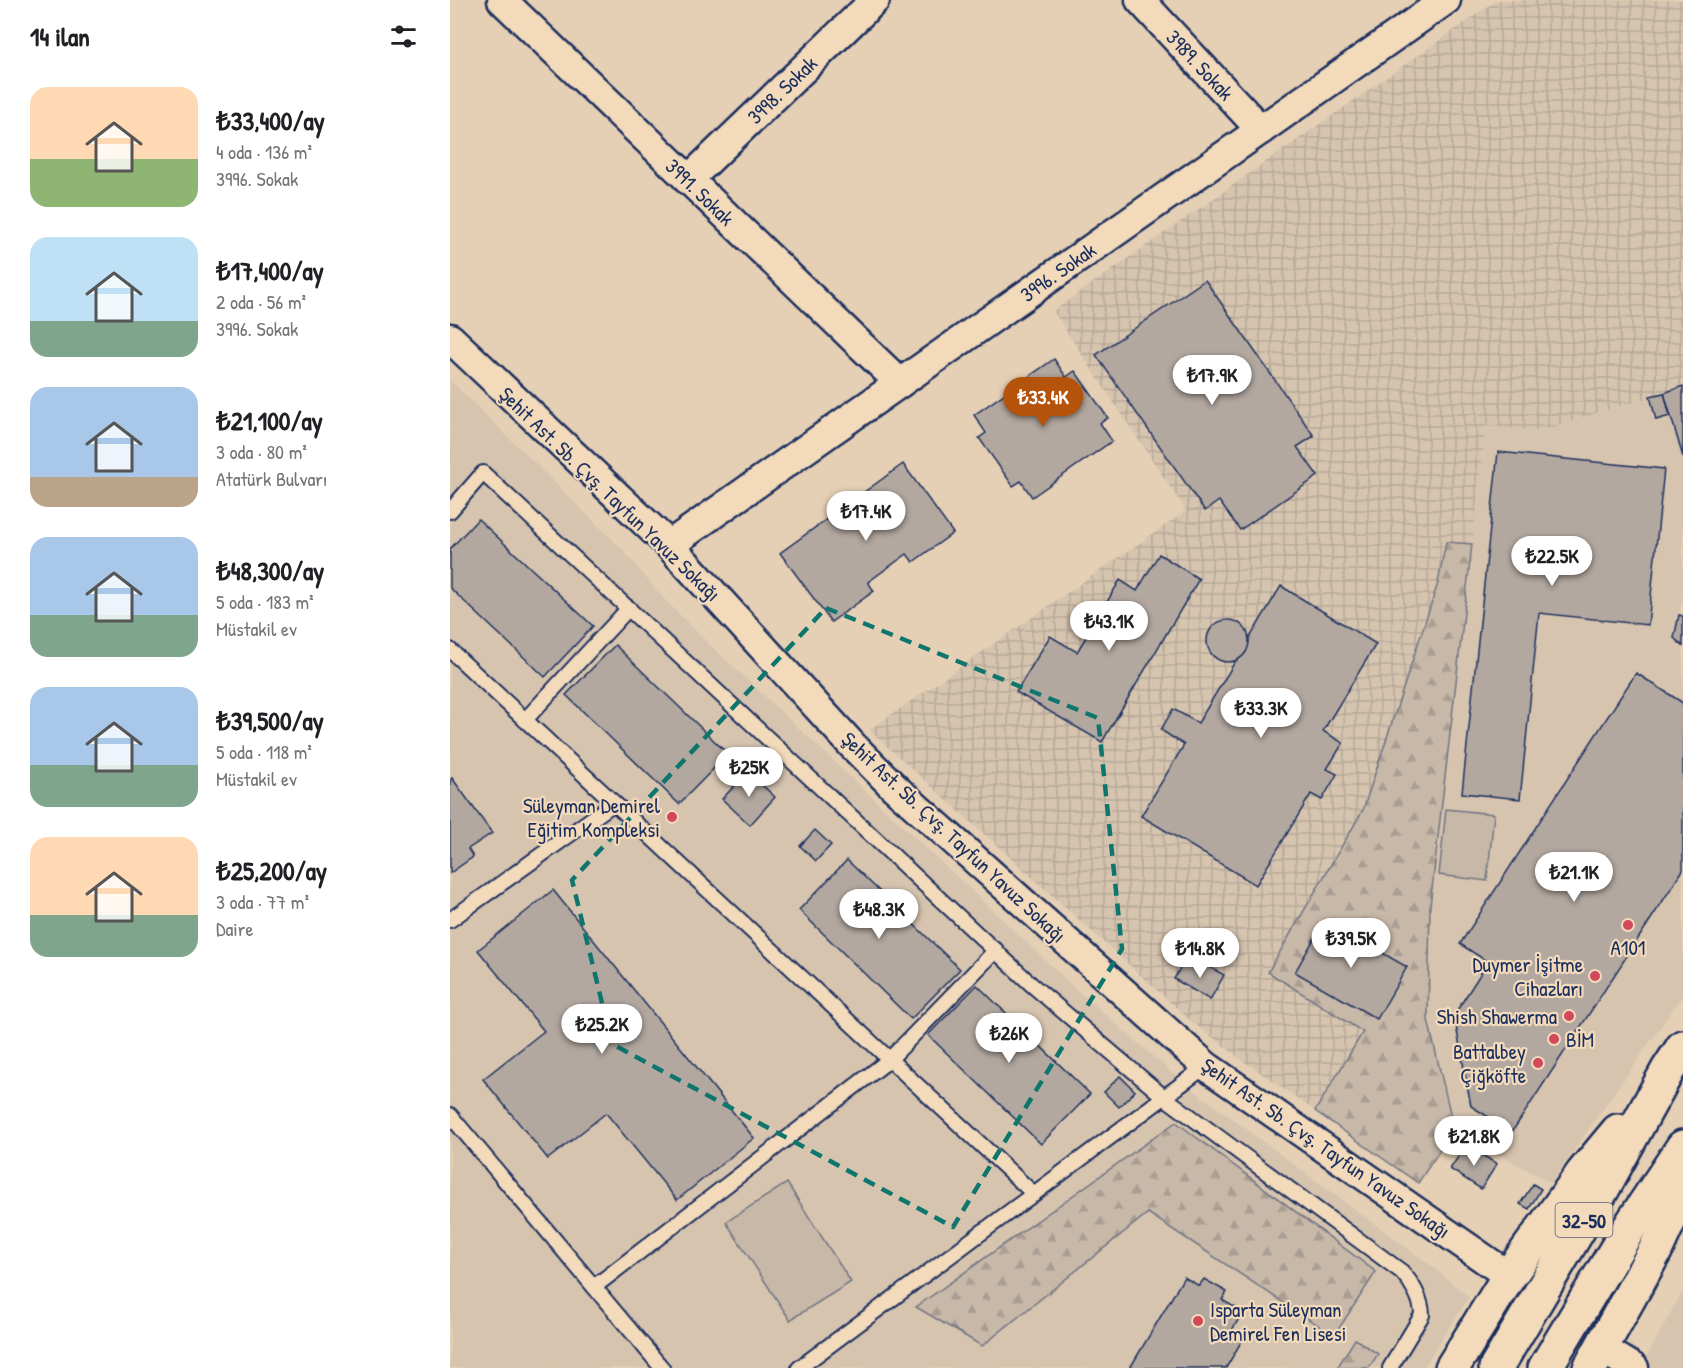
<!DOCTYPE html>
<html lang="tr">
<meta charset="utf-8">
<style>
body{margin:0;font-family:"Patrick Hand",sans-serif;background:#f6f6f6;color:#202124;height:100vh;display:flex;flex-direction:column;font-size:22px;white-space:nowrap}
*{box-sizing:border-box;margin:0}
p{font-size:20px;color:#757577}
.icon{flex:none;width:33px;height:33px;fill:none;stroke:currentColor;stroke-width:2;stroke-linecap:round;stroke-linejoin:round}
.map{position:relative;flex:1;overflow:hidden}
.sheet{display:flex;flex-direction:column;background:#fff;width:450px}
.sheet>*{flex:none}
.price{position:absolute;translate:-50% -51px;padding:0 14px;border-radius:21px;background:#fff;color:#222;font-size:20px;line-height:39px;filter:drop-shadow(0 2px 3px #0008)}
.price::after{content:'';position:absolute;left:50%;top:36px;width:18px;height:14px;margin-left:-9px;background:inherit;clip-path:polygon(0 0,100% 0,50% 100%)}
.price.on{background:#b45309;color:#fff}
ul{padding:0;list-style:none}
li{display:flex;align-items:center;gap:18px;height:150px;padding:0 30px}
li span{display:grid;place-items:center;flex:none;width:168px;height:120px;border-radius:18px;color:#555}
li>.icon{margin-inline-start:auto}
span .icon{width:72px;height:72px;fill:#fffc;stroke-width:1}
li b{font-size:26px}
h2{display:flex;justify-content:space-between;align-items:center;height:72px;padding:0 30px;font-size:26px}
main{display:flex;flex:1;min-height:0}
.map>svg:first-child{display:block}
</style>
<main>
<section class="sheet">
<h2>14 ilan<svg class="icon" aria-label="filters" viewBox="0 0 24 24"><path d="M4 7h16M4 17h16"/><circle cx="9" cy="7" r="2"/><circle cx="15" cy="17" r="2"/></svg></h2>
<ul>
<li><span style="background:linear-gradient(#ffd9b3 60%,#8fb573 0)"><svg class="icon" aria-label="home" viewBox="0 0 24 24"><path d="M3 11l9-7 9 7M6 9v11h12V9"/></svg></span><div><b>₺33,400/ay</b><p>4 oda · 136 m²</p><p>3996. Sokak</p></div></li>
<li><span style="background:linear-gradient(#bfe0f5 70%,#7fa58c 0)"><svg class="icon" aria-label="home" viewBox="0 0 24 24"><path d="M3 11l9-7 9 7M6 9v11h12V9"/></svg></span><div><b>₺17,400/ay</b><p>2 oda · 56 m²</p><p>3996. Sokak</p></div></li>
<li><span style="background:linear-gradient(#a9c7e8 75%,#b9a48a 0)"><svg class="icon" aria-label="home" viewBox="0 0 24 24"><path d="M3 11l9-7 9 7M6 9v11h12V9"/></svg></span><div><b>₺21,100/ay</b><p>3 oda · 80 m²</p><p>Atatürk Bulvarı</p></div></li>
<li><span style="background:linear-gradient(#a9c7e8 65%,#7fa58c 0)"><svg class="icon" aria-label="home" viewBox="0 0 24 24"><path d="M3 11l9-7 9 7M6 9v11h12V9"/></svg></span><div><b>₺48,300/ay</b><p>5 oda · 183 m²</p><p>Müstakil ev</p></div></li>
<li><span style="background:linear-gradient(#a9c7e8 65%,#7fa58c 0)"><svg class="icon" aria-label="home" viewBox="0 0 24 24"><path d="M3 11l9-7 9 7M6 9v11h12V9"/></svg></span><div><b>₺39,500/ay</b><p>5 oda · 118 m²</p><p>Müstakil ev</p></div></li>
<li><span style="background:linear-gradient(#ffd9b3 65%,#7fa58c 0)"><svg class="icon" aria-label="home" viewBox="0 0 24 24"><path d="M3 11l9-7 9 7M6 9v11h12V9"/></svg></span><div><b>₺25,200/ay</b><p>3 oda · 77 m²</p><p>Daire</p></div></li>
</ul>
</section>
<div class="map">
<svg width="1233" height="1368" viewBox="0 0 1233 1368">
<defs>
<pattern id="industrial-grid" width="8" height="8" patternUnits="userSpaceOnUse" patternTransform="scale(1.5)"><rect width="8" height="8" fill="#d6c4af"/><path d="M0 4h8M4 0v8" fill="none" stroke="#b7a999"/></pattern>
<pattern id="forest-firs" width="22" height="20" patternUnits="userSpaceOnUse" patternTransform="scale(1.5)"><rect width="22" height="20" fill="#c7b8a8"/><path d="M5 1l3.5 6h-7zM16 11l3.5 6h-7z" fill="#aa9e93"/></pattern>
</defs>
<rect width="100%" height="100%" fill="#e5d0b5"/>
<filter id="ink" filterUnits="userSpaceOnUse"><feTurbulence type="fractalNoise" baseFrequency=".0167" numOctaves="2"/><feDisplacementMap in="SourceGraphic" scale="12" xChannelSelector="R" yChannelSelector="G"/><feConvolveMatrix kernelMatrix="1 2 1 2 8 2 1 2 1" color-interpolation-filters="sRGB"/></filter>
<g filter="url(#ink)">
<g fill="#d6c4af">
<path d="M0,380L171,548L213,598L259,644L627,990L734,1083L983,1267L1019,1297L973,1368H0Z"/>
<path d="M1214,393L1233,457V596L1229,615L1233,616V995L1101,1183L1004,1129L978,1020L980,906L1036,426L1089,431Z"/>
<path d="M1233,1290V1368H1204L1194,1362Z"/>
</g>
<path fill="url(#industrial-grid)" d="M1047,0H1233V457L1213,393L1089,431L1036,426L980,906L978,1020L1004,1129L968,1183L795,1062L741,1021L419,730L736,511L603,311Z"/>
<g fill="#c7b8a8" stroke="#717483" stroke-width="1.5">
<path d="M996,809L1044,814L1037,881L989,875Z"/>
<path d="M337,1183L401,1282L340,1320L276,1222Z"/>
</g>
<g fill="url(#forest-firs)" stroke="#717483" stroke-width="1.5">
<path d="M996,542L1022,544L980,906L978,1020L1004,1129L968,1183L865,1111L913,1032L818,972L913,810L988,583Z"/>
<path d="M726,1122L926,1272L884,1336L698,1213L532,1346L466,1307Z"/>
<path d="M905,1339L928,1354L919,1368H887Z"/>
</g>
<g fill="#b3a8a0" stroke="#1b2f5e" stroke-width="1.5">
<path d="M755,280L864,436L847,447L868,476L790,530L769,501L755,511L646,355Z"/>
<path d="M604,359L616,377L625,371L658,418L650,423L662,441L582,497L571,481L563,486L529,438L536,433L524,415Z"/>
<path d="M1233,386V457L1214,393Z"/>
<path d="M1214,393L1220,416L1206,420L1200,396Z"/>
<path d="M1048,452L1214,469L1198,625L1089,613L1070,799L1012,793Z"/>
<path d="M453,464L503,533L463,562L457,554L418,582L424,591L381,622L330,553Z"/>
<path d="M28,519L143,626L95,677L0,588V549Z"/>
<path d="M709,554L749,579L652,742L566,692L600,636L627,652L670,580L687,591Z"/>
<path d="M831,586L926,644L873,731L893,743L877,769L887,774L872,800L861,794L806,885L691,816L734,745L711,730L723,709L748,723L786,660L791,657L796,652L799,639Z"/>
<path d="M1229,615L1233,616V646L1224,638Z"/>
<circle cx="778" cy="641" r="21"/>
<path d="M165,645L278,754L229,804L116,695Z"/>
<path d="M1186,673L1233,703V870L1062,1132L1021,1106L1004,1015L1038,962L1010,944Z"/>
<path d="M298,772L325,797L300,825L272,799Z"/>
<path d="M2,778L42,833L18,849L23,857L0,873V780Z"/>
<path d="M365,830L381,845L366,861L350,846Z"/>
<path d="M397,860L510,969L461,1019L349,910Z"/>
<path d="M103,890L304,1138L227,1200L156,1113L98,1159L33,1079L94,1031L28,950Z"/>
<path d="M875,920L957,967L927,1019L845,972Z"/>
<path d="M733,963L747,971L752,963L774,975L760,1000L724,979Z"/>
<path d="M527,985L640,1094L591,1144L478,1035Z"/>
<path d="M670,1076L685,1091L669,1107L654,1092Z"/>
<path d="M1016,1145L1047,1164L1031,1189L1000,1169Z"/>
<path d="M1083,1184L1091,1189L1079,1209L1070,1204Z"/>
<path d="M734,1277L749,1286L754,1279L777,1292L772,1300L793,1312L782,1330L794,1337L776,1368H680Z"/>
</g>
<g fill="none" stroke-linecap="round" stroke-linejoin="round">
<g stroke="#1b2f5e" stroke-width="18">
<g id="service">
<path d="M0,511L33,473L582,985L714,1097L952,1272C962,1283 972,1300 972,1315L940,1368"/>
<path d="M0,650L584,1194"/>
<path d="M75,720L179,608"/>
<path d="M0,920L164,803"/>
<path d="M0,1115L212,1368"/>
<path d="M144,1287L439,1060L546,950"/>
<path d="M349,1368L756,1066"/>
</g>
</g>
<g stroke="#1b2f5e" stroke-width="33">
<g id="minor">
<path d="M52,0L450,383"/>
<path d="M690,0L811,130"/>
<path d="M238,180L425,0"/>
<path d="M0,338L219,545L404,747L445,788L756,1066L1059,1276"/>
<path d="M219,545L996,0"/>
<path d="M1151,1348L1184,1368"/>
</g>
</g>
<g stroke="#1b2f5e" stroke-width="38">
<g id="primary">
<path d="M1002,1368L1059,1276L1133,1173L1168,1131"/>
<path d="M1046,1368L1153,1188L1218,1070L1233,1047"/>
<path d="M1095,1368L1181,1225L1233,1147"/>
<path d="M1140,1368L1205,1251L1233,1190"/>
</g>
</g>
<use href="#service" stroke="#f2daba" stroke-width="14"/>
<use href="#minor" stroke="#f2daba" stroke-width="28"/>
<use href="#primary" stroke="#f2daba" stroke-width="33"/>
</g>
</g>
<path fill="none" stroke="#0f766e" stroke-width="4.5" stroke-dasharray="12 8" stroke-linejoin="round" d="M376,608L648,718L672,949L503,1227L162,1044L122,880Z"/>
<g fill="#d1495b" stroke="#f2daba" stroke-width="2">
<circle cx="222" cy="817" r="6"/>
<circle cx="1178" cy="925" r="6"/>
<circle cx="1145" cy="976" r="6"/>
<circle cx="1119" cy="1016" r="6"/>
<circle cx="1104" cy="1039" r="6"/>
<circle cx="1088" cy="1063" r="6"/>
<circle cx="748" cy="1321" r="6"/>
</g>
<g text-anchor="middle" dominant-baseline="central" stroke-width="4.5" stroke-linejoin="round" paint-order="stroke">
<rect fill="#f2daba" stroke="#5c627a" stroke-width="1.5" x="1105.5" y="1203" width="57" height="34" rx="4.5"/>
<g font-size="20" font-weight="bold" fill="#1b2f5e">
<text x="1134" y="1220">32-50</text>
</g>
<g font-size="21" fill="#1b2f5e" stroke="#f2daba">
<text transform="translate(750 65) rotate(47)">3989. Sokak</text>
<text transform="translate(332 90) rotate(-44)">3998. Sokak</text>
<text transform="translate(250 192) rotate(44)">3991. Sokak</text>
<text transform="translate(608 272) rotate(-35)">3996. Sokak</text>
<text transform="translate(160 494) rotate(44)">Şehit Ast. Sb. Çvş. Tayfun Yavuz Sokağı</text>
<text transform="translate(504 837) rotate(43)">Şehit Ast. Sb. Çvş. Tayfun Yavuz Sokağı</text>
<text transform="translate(876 1148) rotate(35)">Şehit Ast. Sb. Çvş. Tayfun Yavuz Sokağı</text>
</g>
<g font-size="21" fill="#1b2f5e" stroke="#f2daba" text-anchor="end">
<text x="210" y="805">Süleyman Demirel<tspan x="210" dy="24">Eğitim Kompleksi</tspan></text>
<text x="1178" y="947" text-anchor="middle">A101</text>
<text x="1133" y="964">Duymer İşitme<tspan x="1133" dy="24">Cihazları</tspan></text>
<text x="1107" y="1016">Shish Shawerma</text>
<text x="1116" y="1039" text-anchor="start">BİM</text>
<text x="1076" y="1051">Battalbey<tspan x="1076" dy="24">Çiğköfte</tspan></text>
<text x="760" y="1309" text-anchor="start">Isparta Süleyman<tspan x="760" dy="24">Demirel Fen Lisesi</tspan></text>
</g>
</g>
</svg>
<b class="price" style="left:762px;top:406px">₺17.9K</b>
<b class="price on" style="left:593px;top:428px">₺33.4K</b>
<b class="price" style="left:416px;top:542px">₺17.4K</b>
<b class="price" style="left:1102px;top:587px">₺22.5K</b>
<b class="price" style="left:659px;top:652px">₺43.1K</b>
<b class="price" style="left:811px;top:739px">₺33.3K</b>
<b class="price" style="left:299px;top:798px">₺25K</b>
<b class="price" style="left:1124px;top:903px">₺21.1K</b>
<b class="price" style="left:429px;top:940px">₺48.3K</b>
<b class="price" style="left:901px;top:969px">₺39.5K</b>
<b class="price" style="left:750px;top:979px">₺14.8K</b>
<b class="price" style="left:152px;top:1055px">₺25.2K</b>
<b class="price" style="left:559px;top:1064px">₺26K</b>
<b class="price" style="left:1024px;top:1167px">₺21.8K</b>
</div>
</main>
